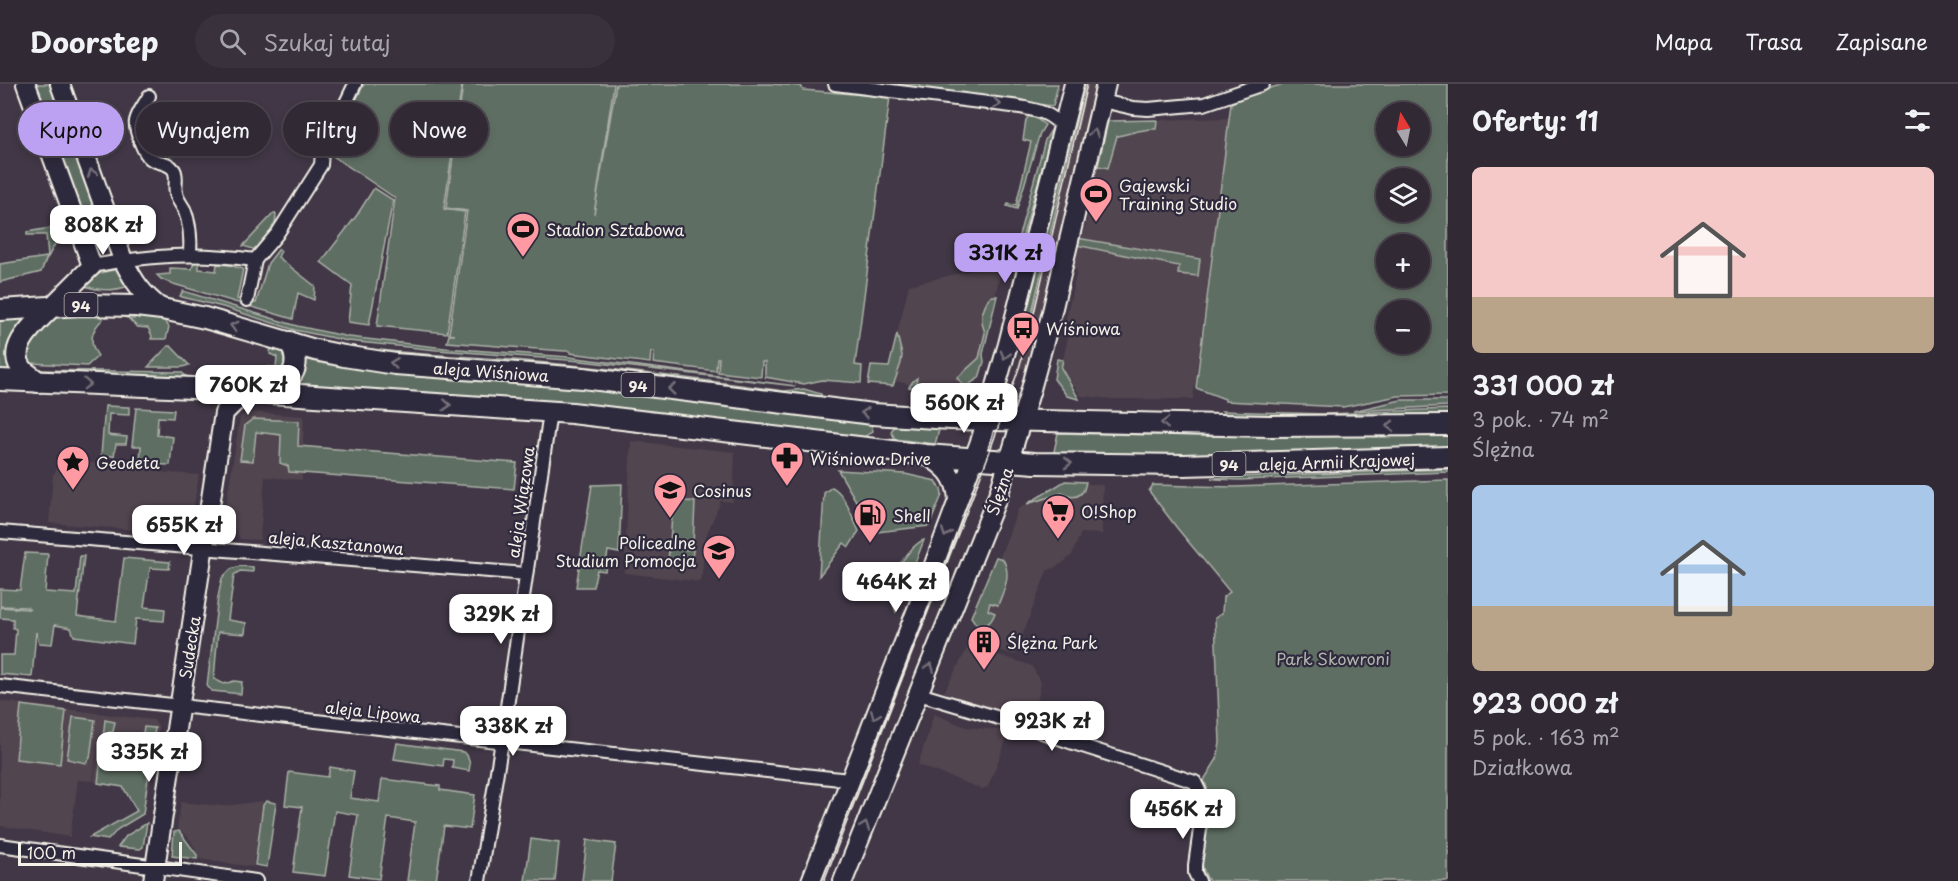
<!DOCTYPE html>
<html lang="pl">
<meta charset="utf-8">
<style>
body{margin:0;font-family:"Playpen Sans",sans-serif;background:#39313c;color:#f1f3f6;height:100vh;display:flex;flex-direction:column;font-size:22px;white-space:nowrap}
*{box-sizing:border-box;margin:0}
p{font-size:20px;color:#a8a6ac}
.icon{flex:none;width:33px;height:33px;fill:none;stroke:currentColor;stroke-width:2;stroke-linecap:round;stroke-linejoin:round}
.map{position:relative;flex:1;overflow:hidden}
.sheet{display:flex;flex-direction:column;background:#312934;width:510px}
.sheet>*{flex:none}
.hud{position:absolute;left:18px;top:18px;width:570px;height:54px;display:flex;gap:12px}
.needle{width:39px;rotate:350deg}
.tools{position:absolute;left:1376px;top:18px;display:grid;gap:12px}
.tools a{display:grid;place-items:center;width:54px;height:54px;border-radius:50%;background:#312934;box-shadow:0 3px 9px #0003,0 0 0 2px #4c454f;font-size:30px}
.scale{position:absolute;left:18px;bottom:15px;width:164px;box-sizing:border-box;padding-left:6px;border:3px solid #f4f1e8;border-top:0;font-size:16px;line-height:21px;white-space:nowrap;color:#f4f1e8;-webkit-text-stroke:4px #2f2a3d;paint-order:stroke}
.price{position:absolute;translate:-50% -51px;padding:0 14px;border-radius:12px;background:#fff;color:#222;font-size:20px;line-height:39px;filter:drop-shadow(0 2px 3px #0008)}
.price::after{content:'';position:absolute;left:50%;top:36px;width:18px;height:14px;margin-left:-9px;background:inherit;clip-path:polygon(0 0,100% 0,50% 100%)}
.price.selected{background:#bca0f2;color:#111}
ul{padding:0;list-style:none}
li{display:grid;align-content:center;gap:12px;height:318px;padding:0 24px}
li span{display:grid;place-items:center;height:186px;border-radius:9px;color:#555}
li>.icon{margin-inline-start:auto}
span .icon{width:108px;height:108px;fill:#fffc;stroke-width:1}
li b{font-size:26px}
h2{display:flex;justify-content:space-between;align-items:center;height:72px;padding:0 24px;font-size:26px}
.pill{padding:0 21px;border-radius:27px;background:#312934;box-shadow:0 3px 9px #0003,0 0 0 2px #4c454f;font-size:21px;line-height:54px}
.pill.selected{background:#bca0f2;color:#111}
header{display:flex;align-items:center;gap:36px;box-sizing:border-box;height:84px;padding:0 30px;background:#312934;border-bottom:2px solid #4c454f}
header strong{font-size:28px}
nav{display:flex;gap:33px;margin-inline-start:auto;font-size:21px}
.search{width:420px;height:54px;background:#39313c;display:flex;align-items:center;gap:15px;box-sizing:border-box;padding:0 21px;border-radius:33px;color:#a8a6ac;font-size:22px}
main{display:flex;flex:1;min-height:0}
.map>svg:first-child{display:block}
</style>
<header>
<strong>Doorstep</strong>
<div class="search"><svg class="icon" aria-label="search" viewBox="0 0 24 24"><circle cx="10" cy="10" r="6"/><path d="M15 15l6 6"/></svg>Szukaj tutaj</div>
<nav><a>Mapa</a><a>Trasa</a><a>Zapisane</a></nav>
</header>
<main>
<div class="map">
<svg width="1448" height="797" viewBox="0 0 1448 797">
<rect width="100%" height="100%" fill="#413746"/>
<filter id="ink" filterUnits="userSpaceOnUse"><feTurbulence type="fractalNoise" baseFrequency=".0167" numOctaves="2"/><feDisplacementMap in="SourceGraphic" scale="12" xChannelSelector="R" yChannelSelector="G"/><feConvolveMatrix kernelMatrix="1 2 1 2 8 2 1 2 1" color-interpolation-filters="sRGB"/></filter>
<g filter="url(#ink)">
<g fill="#514450">
<path d="M1085,0H1096L1056,178L1028,286L1017,283L1031,233Z"/>
<path d="M1229,34L1193,315H1112L1081,312L1061,284L1071,240L1065,239L1077,186L1071,185L1076,161L1085,143L1108,37Z"/>
<path d="M993,181L1002,183L995,212L990,214L982,239L986,249L979,274L958,294L964,301L957,308L950,301L946,309L895,297L901,279L902,271L897,250L909,201Z"/>
<path d="M246,328L304,332L302,396L265,393L260,456L240,455L236,446L224,434L240,333Z"/>
<path d="M631,357L735,368L733,418L721,417L706,452L701,498L624,489Z"/>
<path d="M70,377L159,384V388L199,391L193,428H185L183,437H175L174,449L49,439L53,391L60,379Z"/>
<path d="M1066,398L1103,401L1102,450L1081,449L1072,471L1063,479L1047,487L1015,571L968,557L1018,425Z"/>
<path d="M969,561L1032,582L1041,599L1034,634L1031,639L944,608Z"/>
<path d="M0,617L154,636L159,644L149,706L94,698L98,661L93,697L78,696L70,753L0,742Z"/>
<path d="M934,630L966,643L1010,647L988,703L982,705L918,681Z"/>
<path d="M263,717L253,783L198,775L195,764L188,753L177,744L181,718L223,722Z"/>
</g>
<g fill="#5f6e64" stroke="#aab0a6" stroke-width="1.5" fill-rule="evenodd">
<path d="M33,0H53L102,142L100,148L93,150L90,149L85,143Z"/>
<path d="M364,0H462L444,125L465,128L447,249L377,242L395,114L330,70Z"/>
<path d="M463,0H614L594,130L616,0H771L801,2L803,6L890,13L855,281L862,282L861,299L822,296L804,300L765,293V278H762L761,293L718,288L719,274H717L716,287L653,279L654,268H651L650,279L570,269V267H564L447,258L449,251H455L449,250L467,127L446,124Z"/>
<path d="M883,0H1058L1053,22Z"/>
<path d="M1080,0H1085L1031,233L1026,232C1028,216 1034,201 1037,186C1049,124 1064,62 1080,0Z"/>
<path d="M1285,0H1448V311L1398,312L1343,323L1225,317V315L1196,304L1231,19L1262,6ZM1386,28H1419V62H1386ZM1386,94H1419V128H1386ZM1386,160H1419V194H1386ZM1386,226H1419V260H1386Z"/>
<path d="M1030,30L1045,41L1040,49L1017,125L1007,122L1008,120L1016,121L1031,58L1023,56L1026,36Z"/>
<path d="M1157,36L1156,45C1142,44 1131,50 1117,52L1108,84L1098,82L1108,37Z"/>
<path d="M1053,43V51L1033,115L1016,178L1009,188L1045,56Z"/>
<path d="M374,104L393,116L369,241L348,238L352,201L321,178L357,131Z"/>
<path d="M274,129L276,130L275,143L256,166L243,162Z"/>
<path d="M62,142L63,146L48,173L46,151H27V148Z"/>
<path d="M1077,154L1200,175L1198,192L1178,190L1179,182L1076,161Z"/>
<path d="M279,165L281,167L278,173L315,202L314,216L298,209L293,235L170,199L161,195L157,191L170,190V184L192,185L194,177H199V185L216,187L217,180L229,181L243,185L237,215L256,219L268,179Z"/>
<path d="M47,173L41,188L0,198V180Z"/>
<path d="M120,185L128,202C112,208 98,207 82,201C94,190 104,187 120,185Z"/>
<path d="M183,207L297,242L349,253L445,264L569,273L796,302L581,277L437,266L348,257L295,246L223,223L182,213L180,212Z"/>
<path d="M992,212H997L983,270L984,278L979,294L951,312L949,313L909,303L913,297L917,294L916,302L945,309L950,301L957,308L964,301L957,294L979,274L985,249L982,239V230L987,217Z"/>
<path d="M129,228L128,234L114,231L106,233L103,230L100,231L103,235C91,246 88,258 98,272L87,282L30,279L23,267L54,232Z"/>
<path d="M134,229L166,233L165,237L169,243L166,255H151L152,252L148,244L137,243L129,235H134Z"/>
<path d="M31,231L18,288L0,289V233Z"/>
<path d="M294,250C369,271 448,270 525,277C612,284 698,295 784,307L804,305L821,310L822,314L342,265Z"/>
<path d="M897,250L902,271L901,279L893,302L868,300L871,282L889,283Z"/>
<path d="M168,262H171L189,281L183,283H148Z"/>
<path d="M271,262L279,263L287,270L285,290L266,297L228,295L225,291L267,293L268,283H276L277,273L270,270Z"/>
<path d="M300,269L871,339L873,347L864,353L803,346L293,304Z"/>
<path d="M1057,275L1063,276L1061,284L1079,315L1067,312L1054,295Z"/>
<path d="M32,286L181,288L187,293L44,291Z"/>
<path d="M1401,316H1448V322L1353,327Z"/>
<path d="M105,322L129,323V331L109,330L108,351L127,353L126,360H116L114,372H101Z"/>
<path d="M136,324L174,326L173,334L158,333L157,351L173,353L170,381L140,380L141,362H132Z"/>
<path d="M1448,325V333L1304,335L1225,330L1222,327L1327,330Z"/>
<path d="M253,335L299,337L298,362L517,379L514,405L289,388L288,382L280,379L281,351L256,348L253,377L240,376L245,341Z"/>
<path d="M896,341L940,343L935,360L895,355L891,347Z"/>
<path d="M1448,348V367L1283,373L1053,372L1058,349L1208,352L1271,349Z"/>
<path d="M1448,385V388L1239,396L1216,395L1211,394Z"/>
<path d="M838,386L905,390L936,397L941,405L942,411L929,442L877,448L876,444L880,434L871,429L867,439H866L860,428L868,424L863,414L856,417Z"/>
<path d="M1448,396V797H1209C1191,773 1213,740 1209,714C1209,708 1206,701 1204,696L1217,675L1220,659L1215,534L1222,529L1223,513L1230,508L1177,444L1149,407L1153,401L1234,403Z"/>
<path d="M1065,397L1086,398L1084,406C1078,415 1070,414 1062,409L1027,420Z"/>
<path d="M622,400L619,469L608,467L605,487L597,486L593,503H576L592,401Z"/>
<path d="M832,403C846,410 852,434 859,447L849,463L844,459L819,492L824,409Z"/>
<path d="M673,416L695,418L693,462L670,460Z"/>
<path d="M924,456L896,528C893,520 888,510 890,500C891,490 914,458 924,456Z"/>
<path d="M669,464L693,466L691,483L668,481Z"/>
<path d="M25,469L48,470L45,508L76,510L80,472H84L77,532L116,537L124,474L170,478L169,485L150,484L144,523L165,525L164,537L136,535L133,560L74,552L71,544L55,541L52,560L39,559L36,548L32,593L0,590V571H14L16,545L13,544V535L0,534V523L29,525L27,523L0,522V505L20,506Z"/>
<path d="M996,473L1003,475C1012,492 1004,505 998,521L990,519L988,526L995,529C991,539 987,543 976,540L971,533Z"/>
<path d="M240,482L253,483V488L240,487L234,491L228,536L246,539L245,550L218,548L214,595L224,600L234,597L242,598L241,610L212,607L207,602L218,513L222,494L231,485Z"/>
<path d="M21,621L66,627L60,680L16,675Z"/>
<path d="M73,633L95,636L90,674L86,679L67,675Z"/>
<path d="M105,636L115,638L113,648H109L107,664L139,668L144,643L155,644L143,730L118,745L108,756L90,753L137,727L123,703L98,699Z"/>
<path d="M397,659L463,668L467,671L470,680L469,687L452,684L453,676L444,675L443,682L394,675Z"/>
<path d="M330,683L354,687L350,714L379,718L382,695L440,702V706L475,711L470,745L444,742L436,797H407L415,738L388,734L379,795L349,791L358,731L335,727L325,792L293,788L302,723L285,721L289,688L328,693Z"/>
<path d="M266,717L276,719L267,783L255,781L263,721Z"/>
<path d="M147,739L143,763L140,765L118,763L126,752Z"/>
<path d="M179,747L197,771V775L172,772L174,748Z"/>
<path d="M531,755L559,759L555,797H525Z"/>
<path d="M587,756L616,760L611,797H582Z"/>
</g>
<g fill="none" stroke-linecap="round" stroke-linejoin="round">
<g stroke="#f4f1e8" stroke-width="16">
<g id="street">
<path d="M835,0L1020,23C1039,27 1050,28 1063,44"/>
<path d="M149,12C145,20 138,28 136,37C134,44 144,70 150,74C157,80 168,77 174,86C178,93 174,101 176,109C177,115 181,120 184,125C190,139 191,156 190,171"/>
<path d="M1102,17L1133,24L1148,25L1204,20L1263,0"/>
<path d="M255,176L277,150L321,81L322,68L355,0"/>
<path d="M92,182C150,171 196,168 255,176L247,216"/>
<path d="M0,448L526,490"/>
<path d="M0,602L849,696"/>
<path d="M919,610L1019,640L1073,659L1195,698L1204,717L1195,781V789L1199,797"/>
<path d="M0,761L256,797"/>
<path d="M479,797L502,657L550,328"/>
</g>
</g>
<g stroke="#f4f1e8" stroke-width="22">
<g id="secondary">
<path d="M26,0L92,182L51,223"/>
<path d="M60,0L123,176C134,198 142,210 162,225"/>
<path d="M926,371C945,382 956,392 958,415"/>
<path d="M153,797L224,329L235,318L252,308"/>
<path d="M811,797L923,510L981,355L1008,260L1074,0"/>
<path d="M843,797L999,409L1031,305L1051,232L1106,0"/>
</g>
</g>
<g stroke="#f4f1e8" stroke-width="24">
<g id="primary">
<path d="M0,226L81,221L136,222L162,225L205,234L315,266L344,272L395,280L583,294L873,330L951,335L1268,342L1448,341"/>
<path d="M0,296L193,304L572,329L926,371L1035,379L1184,381L1448,373"/>
<path d="M38,298C34,294 27,290 23,286C4,264 37,238 51,223"/>
<path d="M263,308C288,299 305,287 290,258"/>
</g>
</g>
<use href="#street" stroke="#2f2a3d" stroke-width="12"/>
<use href="#secondary" stroke="#2f2a3d" stroke-width="18"/>
<use href="#primary" stroke="#2f2a3d" stroke-width="20"/>
<path stroke="#f4f1e8" stroke-width="1.5" d="M824,797L987,375L1019,284L1031,242L1087,0"/>
</g>
<defs><path id="oneway-chevron" d="M-2-3.5L2.5 0L-2 3.5" fill="none" stroke-width="1.6" stroke-linecap="round" stroke-linejoin="round" transform="scale(1.5)"/></defs>
<g stroke="#747079">
<use href="#oneway-chevron" transform="translate(997 20) rotate(8)"/>
<use href="#oneway-chevron" transform="translate(1094 49) rotate(-76)"/>
<use href="#oneway-chevron" transform="translate(92 89) rotate(-110)"/>
<use href="#oneway-chevron" transform="translate(234 242) rotate(-164)"/>
<use href="#oneway-chevron" transform="translate(1005 271) rotate(106)"/>
<use href="#oneway-chevron" transform="translate(394 279) rotate(-173)"/>
<use href="#oneway-chevron" transform="translate(87 300) rotate(2)"/>
<use href="#oneway-chevron" transform="translate(672 305) rotate(-173)"/>
<use href="#oneway-chevron" transform="translate(447 321) rotate(4)"/>
<use href="#oneway-chevron" transform="translate(865 329) rotate(-175)"/>
<use href="#oneway-chevron" transform="translate(1165 339) rotate(-178)"/>
<use href="#oneway-chevron" transform="translate(1390 342) rotate(179)"/>
<use href="#oneway-chevron" transform="translate(1068 379) rotate(1)"/>
<use href="#oneway-chevron" transform="translate(946 449) rotate(110)"/>
<use href="#oneway-chevron" transform="translate(930 583) rotate(-68)"/>
<use href="#oneway-chevron" transform="translate(875 631) rotate(111)"/>
<use href="#oneway-chevron" transform="translate(865 742) rotate(-69)"/>
</g>
</g>
<defs>
<g id="stadium-pin" transform="scale(1.725)"><path d="M0 17L-7.5 6A9.5 9.5 0 1 1 7.5 6Z" fill="#ff9aa2" stroke="#2f2a3d"/><path d="M0-5a6.5 5 0 1 0 0 10a6.5 5 0 1 0 0-10ZM-3.5-1.8h7v3.6h-7Z" fill="#111"/></g>
<g id="bus-pin" transform="scale(1.725)"><path d="M0 17L-7.5 6A9.5 9.5 0 1 1 7.5 6Z" fill="#ff9aa2" stroke="#2f2a3d"/><path d="M-5-6H5V4H4V6H2V4H-2V6H-4V4H-5ZM-3.5-4V0h7V-4ZM-3.5 1.2v1.5H-2V1.2ZM2 1.2v1.5H3.5V1.2Z" fill="#111"/></g>
<g id="pharmacy-pin" transform="scale(1.725)"><path d="M0 17L-7.5 6A9.5 9.5 0 1 1 7.5 6Z" fill="#ff9aa2" stroke="#2f2a3d"/><path d="M-2-6h4v4h4v4h-4v4h-4v-4h-4v-4h4Z" fill="#111"/></g>
<g id="sight-pin" transform="scale(1.725)"><path d="M0 17L-7.5 6A9.5 9.5 0 1 1 7.5 6Z" fill="#ff9aa2" stroke="#2f2a3d"/><path d="M0-6L1.8-2.2L6-1.7L2.9 1.2L3.7 5.4L0 3.3L-3.7 5.4L-2.9 1.2L-6-1.7L-1.8-2.2Z" fill="#111"/></g>
<g id="university-pin" transform="scale(1.725)"><path d="M0 17L-7.5 6A9.5 9.5 0 1 1 7.5 6Z" fill="#ff9aa2" stroke="#2f2a3d"/><path d="M0-5L7-2L0 1L-7-2ZM-4 1L0 2.5L4 1V4Q0 6-4 4Z" fill="#111"/></g>
<g id="supermarket-pin" transform="scale(1.725)"><path d="M0 17L-7.5 6A9.5 9.5 0 1 1 7.5 6Z" fill="#ff9aa2" stroke="#2f2a3d"/><path d="M-6-5.5h2.5l.6 2H6L4.5 2H-2.5L-4.4-4H-6ZM-1.5 3.2a1.3 1.3 0 1 0 .1 0ZM3 3.2a1.3 1.3 0 1 0 .1 0Z" fill="#111"/></g>
<g id="fuel-pin" transform="scale(1.725)"><path d="M0 17L-7.5 6A9.5 9.5 0 1 1 7.5 6Z" fill="#ff9aa2" stroke="#2f2a3d"/><path d="M-5.5-6h7V0h2V4h1.3V-2.5L3-4.5l.8-.8L6-3V5H2.5V1h-1V6h-7ZM-4.2-4.7v3.2H.2V-4.7Z" fill="#111"/></g>
<g id="building-pin" transform="scale(1.725)"><path d="M0 17L-7.5 6A9.5 9.5 0 1 1 7.5 6Z" fill="#ff9aa2" stroke="#2f2a3d"/><path d="M-4-6H4V6H1V3H-1V6H-4ZM-2.5-4.3h1.7v1.8h-1.7ZM.8-4.3h1.7v1.8H.8ZM-2.5-1h1.7V.8h-1.7ZM.8-1h1.7V.8H.8Z" fill="#111"/></g>
</defs>
<g fill-rule="evenodd">
<use href="#stadium-pin" x="1096" y="110"/>
<use href="#stadium-pin" x="523" y="145"/>
<use href="#bus-pin" x="1023" y="244"/>
<use href="#pharmacy-pin" x="787" y="374"/>
<use href="#sight-pin" x="73" y="378"/>
<use href="#university-pin" x="670" y="406"/>
<use href="#supermarket-pin" x="1058" y="427"/>
<use href="#fuel-pin" x="870" y="431"/>
<use href="#university-pin" x="719" y="467"/>
<use href="#building-pin" x="984" y="558"/>
</g>
<g text-anchor="middle" dominant-baseline="central" stroke-width="4.5" stroke-linejoin="round" paint-order="stroke">
<g fill="#2f2a3d" stroke="#b9b5b5" stroke-width="1.5">
<rect x="64.5" y="209" width="33" height="24" rx="4.5"/>
<rect x="621.5" y="289" width="33" height="24" rx="4.5"/>
<rect x="1212.5" y="368" width="33" height="24" rx="4.5"/>
</g>
<g font-size="15" font-weight="bold" fill="#f4f1e8">
<text x="81" y="221">94</text>
<text x="638" y="301">94</text>
<text x="1229" y="380">94</text>
</g>
<g font-size="16" fill="#f4f1e8" stroke="#2f2a3d" text-anchor="start">
<text x="1119" y="101">Gajewski<tspan x="1119" dy="18">Training Studio</tspan></text>
<text x="546" y="145">Stadion Sztabowa</text>
<text x="1046" y="244">Wiśniowa</text>
<text x="810" y="374">Wiśniowa Drive</text>
<text x="96" y="378">Geodeta</text>
<text x="693" y="406">Cosinus</text>
<text x="1081" y="427">O!Shop</text>
<text x="893" y="431">Shell</text>
<text x="696" y="458" text-anchor="end">Policealne<tspan x="696" dy="18">Studium Promocja</tspan></text>
<text x="1007" y="558">Ślężna Park</text>
</g>
<g font-size="16" fill="#f4f1e8" stroke="#2f2a3d">
<text transform="translate(491 287) rotate(4)">aleja Wiśniowa</text>
<text transform="translate(1337 377) rotate(-2)">aleja Armii Krajowej</text>
<text transform="translate(999 407) rotate(-71)">Ślężna</text>
<text transform="translate(520 418) rotate(-82)">aleja Wiązowa</text>
<text transform="translate(336 458) rotate(5)">aleja Kasztanowa</text>
<text transform="translate(189 563) rotate(-81)">Sudecka</text>
<text transform="translate(373 627) rotate(6)">aleja Lipowa</text>
</g>
<g font-size="16" fill="#b1b6ad" stroke="#2f2a3d">
<text x="1333" y="574">Park Skowroni</text>
</g>
</g>
</svg>
<div class="tools">
<a><svg class="needle" viewBox="-14 -14 28 28"><path d="M0-13l5 13h-10z" fill="#e53935"/><path d="M0 13l5-13h-10z" fill="#a8a6ac"/></svg></a>
<a><svg class="icon" aria-label="layers" viewBox="0 0 24 24"><path d="M12 4l9 5-9 5-9-5zM3 14l9 5 9-5"/></svg></a>
<a>+</a>
<a>−</a>
</div>
<div class="scale">100 m</div>
<b class="price" style="left:103px;top:172px">808K zł</b>
<b class="price selected" style="left:1005px;top:200px">331K zł</b>
<b class="price" style="left:248px;top:332px">760K zł</b>
<b class="price" style="left:964px;top:350px">560K zł</b>
<b class="price" style="left:184px;top:472px">655K zł</b>
<b class="price" style="left:896px;top:529px">464K zł</b>
<b class="price" style="left:501px;top:561px">329K zł</b>
<b class="price" style="left:1052px;top:668px">923K zł</b>
<b class="price" style="left:513px;top:673px">338K zł</b>
<b class="price" style="left:149px;top:699px">335K zł</b>
<b class="price" style="left:1183px;top:756px">456K zł</b>
<div class="hud">
<a class="pill selected">Kupno</a>
<a class="pill">Wynajem</a>
<a class="pill">Filtry</a>
<a class="pill">Nowe</a>
</div>
</div>
<section class="sheet">
<h2>Oferty: 11<svg class="icon" aria-label="filters" viewBox="0 0 24 24"><path d="M4 7h16M4 17h16"/><circle cx="9" cy="7" r="2"/><circle cx="15" cy="17" r="2"/></svg></h2>
<ul>
<li><span style="background:linear-gradient(#f6c9c9 70%,#b9a48a 0)"><svg class="icon" aria-label="home" viewBox="0 0 24 24"><path d="M3 11l9-7 9 7M6 9v11h12V9"/></svg></span><div><b>331 000 zł</b><p>3 pok. · 74 m²</p><p>Ślężna</p></div></li>
<li><span style="background:linear-gradient(#a9c7e8 65%,#b9a48a 0)"><svg class="icon" aria-label="home" viewBox="0 0 24 24"><path d="M3 11l9-7 9 7M6 9v11h12V9"/></svg></span><div><b>923 000 zł</b><p>5 pok. · 163 m²</p><p>Działkowa</p></div></li>
</ul>
</section>
</main>
